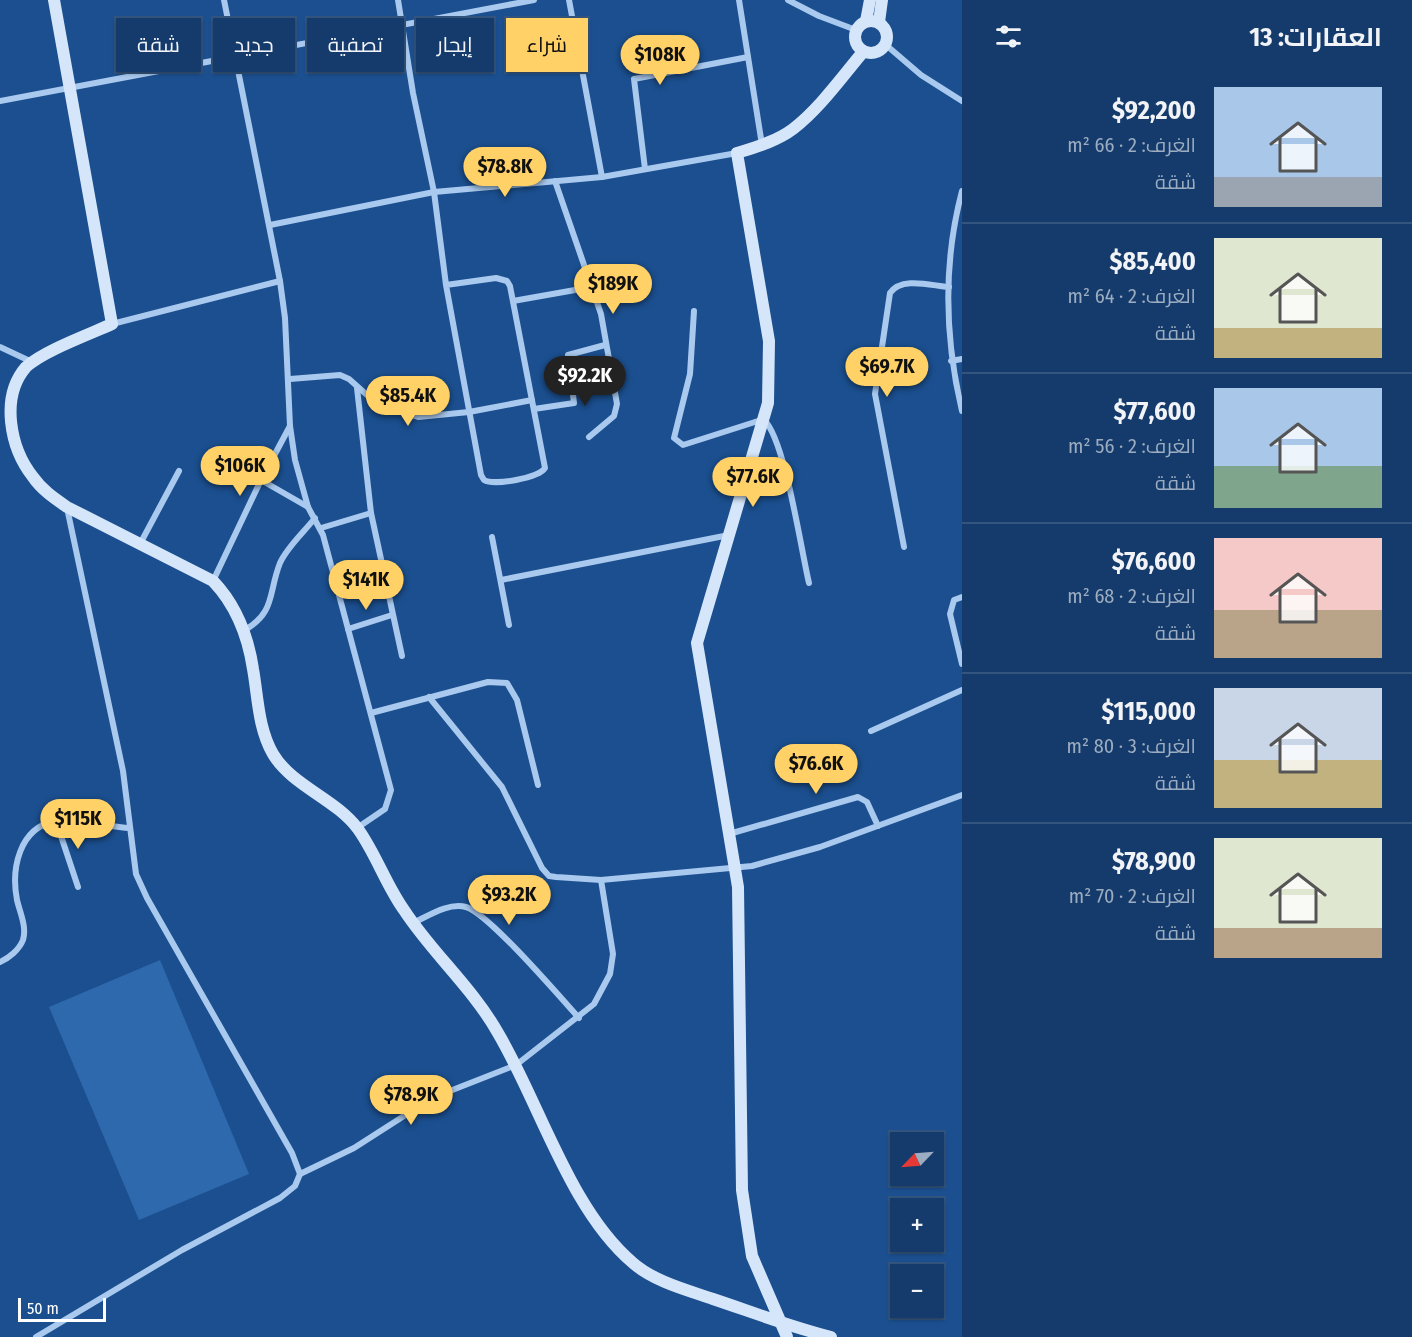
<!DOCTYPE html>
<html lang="ar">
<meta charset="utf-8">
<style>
body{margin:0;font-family:"Fira Sans Condensed",Cairo,sans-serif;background:#1d4271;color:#f1f3f6;direction:rtl;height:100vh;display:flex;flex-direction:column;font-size:22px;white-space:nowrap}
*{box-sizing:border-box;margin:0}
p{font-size:20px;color:#9dadc1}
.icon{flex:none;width:33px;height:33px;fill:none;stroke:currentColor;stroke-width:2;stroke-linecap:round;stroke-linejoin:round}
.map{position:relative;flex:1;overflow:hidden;direction:ltr}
.drawer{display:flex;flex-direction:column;background:#143b6b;width:450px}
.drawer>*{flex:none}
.guide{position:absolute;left:18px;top:18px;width:570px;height:54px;direction:rtl;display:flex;gap:12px}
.needle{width:39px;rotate:245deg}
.fabs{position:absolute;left:890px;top:1132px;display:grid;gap:12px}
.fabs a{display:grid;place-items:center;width:54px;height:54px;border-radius:0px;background:#143b6b;box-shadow:0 2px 4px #0004,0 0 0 2px #33557e;font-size:30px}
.scale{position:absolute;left:18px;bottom:15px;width:88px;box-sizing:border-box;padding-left:6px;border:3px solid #fff;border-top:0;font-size:16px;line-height:21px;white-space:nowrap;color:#fff;-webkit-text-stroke:4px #1b4f8f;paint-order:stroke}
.price{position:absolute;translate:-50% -51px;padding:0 14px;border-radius:21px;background:#ffd166;color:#111;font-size:20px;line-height:39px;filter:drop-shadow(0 2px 3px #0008)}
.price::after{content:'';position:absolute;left:50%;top:36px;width:18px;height:14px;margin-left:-9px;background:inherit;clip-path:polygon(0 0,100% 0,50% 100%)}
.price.selected{background:#222;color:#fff}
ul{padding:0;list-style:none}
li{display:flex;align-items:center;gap:18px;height:150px;padding:0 30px}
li+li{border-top:2px solid #33557e}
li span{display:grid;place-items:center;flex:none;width:168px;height:120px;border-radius:0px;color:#555}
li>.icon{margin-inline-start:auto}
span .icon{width:72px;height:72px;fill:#fffc;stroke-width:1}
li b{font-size:26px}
h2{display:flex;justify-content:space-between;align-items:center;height:72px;padding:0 30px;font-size:26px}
.pill{padding:0 21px;border-radius:0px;background:#143b6b;box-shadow:0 2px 4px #0004,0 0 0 2px #33557e;font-size:21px;line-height:54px}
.pill.selected{background:#ffd166;color:#111}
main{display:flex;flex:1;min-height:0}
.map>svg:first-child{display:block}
</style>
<main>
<section class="drawer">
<h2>العقارات: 13<svg class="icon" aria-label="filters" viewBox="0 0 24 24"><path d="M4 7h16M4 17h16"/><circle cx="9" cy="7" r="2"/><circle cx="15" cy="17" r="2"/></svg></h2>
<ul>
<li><span style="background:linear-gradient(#a9c7e8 75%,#9aa5b1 0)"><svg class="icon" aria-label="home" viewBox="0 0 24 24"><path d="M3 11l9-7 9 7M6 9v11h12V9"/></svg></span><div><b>$92,200</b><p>الغرف: 2 · 66 m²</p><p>شقة</p></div></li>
<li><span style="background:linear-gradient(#dfe7d0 75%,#c2b280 0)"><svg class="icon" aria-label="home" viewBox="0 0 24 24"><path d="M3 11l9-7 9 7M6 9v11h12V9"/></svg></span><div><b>$85,400</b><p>الغرف: 2 · 64 m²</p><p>شقة</p></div></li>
<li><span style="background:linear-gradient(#a9c7e8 65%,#7fa58c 0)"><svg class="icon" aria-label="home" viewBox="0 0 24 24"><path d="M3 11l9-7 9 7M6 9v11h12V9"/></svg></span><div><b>$77,600</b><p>الغرف: 2 · 56 m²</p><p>شقة</p></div></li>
<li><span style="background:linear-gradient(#f6c9c9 60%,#b9a48a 0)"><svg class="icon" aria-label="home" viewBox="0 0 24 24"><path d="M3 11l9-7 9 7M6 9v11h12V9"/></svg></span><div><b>$76,600</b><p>الغرف: 2 · 68 m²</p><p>شقة</p></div></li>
<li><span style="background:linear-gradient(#c9d6e8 60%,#c2b280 0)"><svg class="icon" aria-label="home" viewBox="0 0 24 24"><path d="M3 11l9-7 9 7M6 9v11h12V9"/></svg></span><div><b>$115,000</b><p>الغرف: 3 · 80 m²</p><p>شقة</p></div></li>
<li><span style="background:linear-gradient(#dfe7d0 75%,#b9a48a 0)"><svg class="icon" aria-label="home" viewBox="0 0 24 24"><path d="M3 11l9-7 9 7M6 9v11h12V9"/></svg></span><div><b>$78,900</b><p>الغرف: 2 · 70 m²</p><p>شقة</p></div></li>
</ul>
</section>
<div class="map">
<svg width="962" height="1337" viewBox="0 0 962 1337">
<rect width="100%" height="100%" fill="#1b4f8f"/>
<path fill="#2e69ad" d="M160,960L249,1174L139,1220L49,1007Z"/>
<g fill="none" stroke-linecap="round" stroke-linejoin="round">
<g stroke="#a9c9ee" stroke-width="6">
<path d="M224,0L280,281L285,318L290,426L295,460L308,507L323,535L391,790L385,809L357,828"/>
<path d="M398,0L413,93L434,192L446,285L481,475L484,480C494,486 539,478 545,468L510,286L507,281L496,278L446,285"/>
<path d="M569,0L602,177"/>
<path d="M739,0L762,145"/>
<path d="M788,0L819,16L856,30"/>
<path d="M886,45L921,75L962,101"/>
<path d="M0,101L534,0"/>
<path d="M645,169L634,79L748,57"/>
<path d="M555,181L601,314L617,404L614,416L589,437"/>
<path d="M962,191C943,263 945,339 962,411"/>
<path d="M270,225L434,192L602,177L737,153"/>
<path d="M513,301L592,287"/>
<path d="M694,311L690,374L674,438L683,445L755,422L764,420C785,439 801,550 809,583"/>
<path d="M112,324L280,281"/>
<path d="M0,347L32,362"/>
<path d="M951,361L962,359"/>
<path d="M290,379L340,375L349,379L376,403L418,417L469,412L532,400"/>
<path d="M357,388L371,513L402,656"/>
<path d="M534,409L574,403L568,355L605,345"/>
<path d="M261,480L308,507"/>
<path d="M321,528L371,513"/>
<path d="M492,537L509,625"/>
<path d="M140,544L179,471"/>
<path d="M904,547L875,394L890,293C902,276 932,286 949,287"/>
<path d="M501,580L729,535"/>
<path d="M213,581L261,480L290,426"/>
<path d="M962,597L954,600L950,614L962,664"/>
<path d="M348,629L392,615"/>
<path d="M243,631C276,613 268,593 280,563C287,547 304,532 315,518"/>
<path d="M429,697L502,787L542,868L549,876L556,877L601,880L752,866L820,847L962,795"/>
<path d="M371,713L488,682L507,683L517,700L538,785"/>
<path d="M871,731L962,690"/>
<path d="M56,821L78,887"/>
<path d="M729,834L858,797L867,802L878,826"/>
<path d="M413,923C428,916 449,902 466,907C489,914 559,996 579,1018"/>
<path d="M0,962C9,958 19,950 23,940C27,927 20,913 17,900C11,869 19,828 55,821C70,818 111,827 129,828"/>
<path d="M300,1174L354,1148L432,1098L516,1065L594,1004L610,974L613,954L601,880"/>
<path d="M36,1337L182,1250L280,1198L295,1186L300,1174L292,1153L147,898L136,874L123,771L67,508"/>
</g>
<g stroke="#d6e6fa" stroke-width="12">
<path d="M54,0L112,324C90,334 43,351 26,367C0,397 10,448 33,477C42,490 54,498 67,507L213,581C236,605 248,636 253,669C258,697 258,728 273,754C292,786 336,799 358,829C376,854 386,885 404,910C432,953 472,987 498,1033C540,1104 570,1210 633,1263C655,1282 687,1290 713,1299C752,1312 791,1327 831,1337"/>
<circle cx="871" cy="37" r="16"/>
<path d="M866,21L870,0"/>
<path d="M879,22L882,0"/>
<path d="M787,1337L752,1256L742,1190L738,887L697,643L768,403L769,341L737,153C756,147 777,141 793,129C820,108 841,78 863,52"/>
</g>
</g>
</svg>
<div class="fabs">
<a><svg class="needle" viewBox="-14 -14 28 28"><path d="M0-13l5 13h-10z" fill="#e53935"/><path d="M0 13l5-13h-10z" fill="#9dadc1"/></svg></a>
<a>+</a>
<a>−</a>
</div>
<div class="scale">50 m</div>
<b class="price" style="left:660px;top:86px">$108K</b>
<b class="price" style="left:505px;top:198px">$78.8K</b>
<b class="price" style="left:613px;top:315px">$189K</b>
<b class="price" style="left:887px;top:398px">$69.7K</b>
<b class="price selected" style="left:585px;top:407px">$92.2K</b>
<b class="price" style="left:408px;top:427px">$85.4K</b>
<b class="price" style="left:240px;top:497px">$106K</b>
<b class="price" style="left:753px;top:508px">$77.6K</b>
<b class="price" style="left:366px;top:611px">$141K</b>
<b class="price" style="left:816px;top:795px">$76.6K</b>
<b class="price" style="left:78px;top:850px">$115K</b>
<b class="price" style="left:509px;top:926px">$93.2K</b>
<b class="price" style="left:411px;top:1126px">$78.9K</b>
<div class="guide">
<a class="pill selected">شراء</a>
<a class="pill">إيجار</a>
<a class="pill">تصفية</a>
<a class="pill">جديد</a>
<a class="pill">شقة</a>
</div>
</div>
</main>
